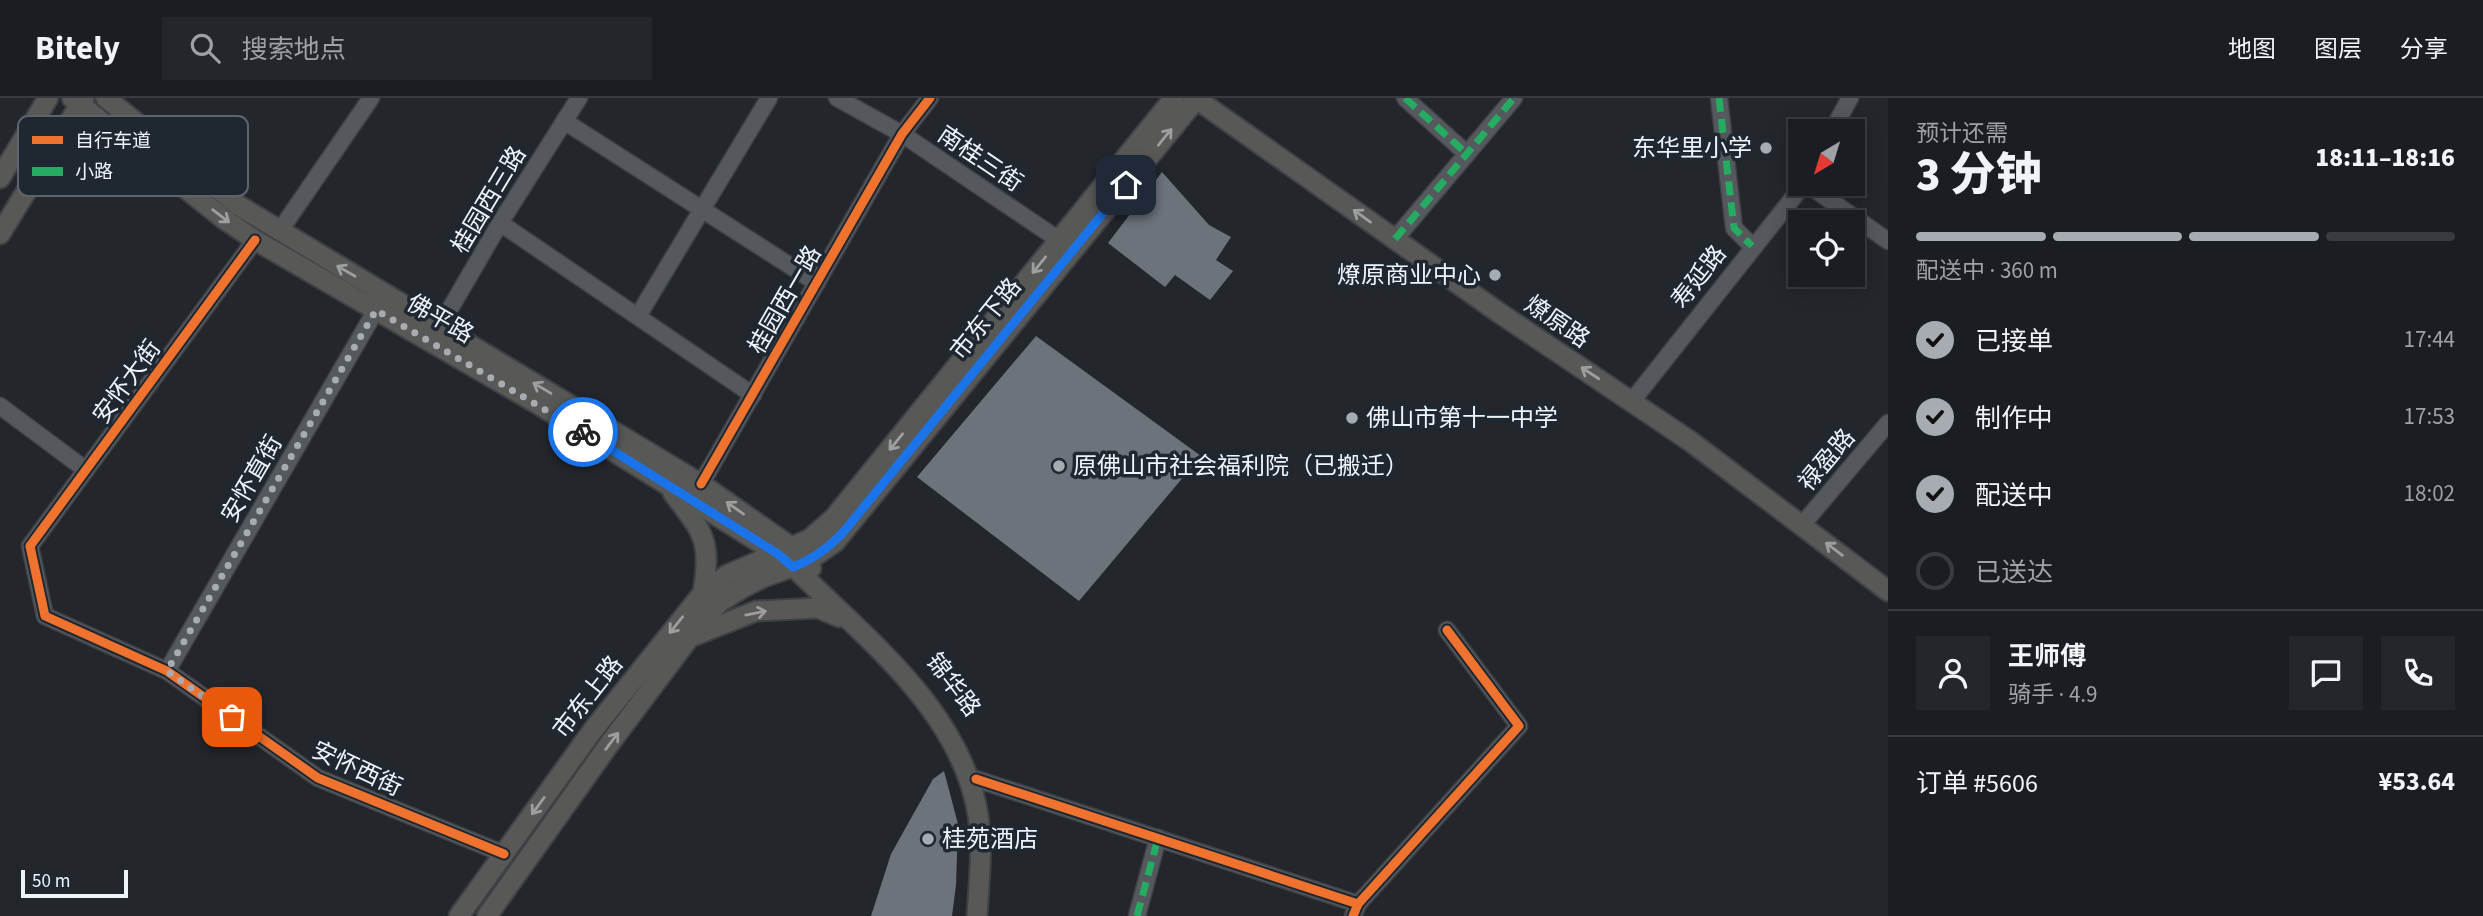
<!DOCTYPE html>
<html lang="zh">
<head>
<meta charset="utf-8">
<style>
	:root { --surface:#1a1d21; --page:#23262a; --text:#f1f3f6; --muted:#9fa2a5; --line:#383b3f; --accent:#a7acb2 }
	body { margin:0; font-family:"Source Sans 3","Noto Sans SC",sans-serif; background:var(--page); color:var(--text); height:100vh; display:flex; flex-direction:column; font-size:26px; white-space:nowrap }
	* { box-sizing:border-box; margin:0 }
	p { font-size:23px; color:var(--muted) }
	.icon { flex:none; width:38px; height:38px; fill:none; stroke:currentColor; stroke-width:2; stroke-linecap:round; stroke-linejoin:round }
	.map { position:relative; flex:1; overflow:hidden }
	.sheet { display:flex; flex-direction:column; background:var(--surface); width:595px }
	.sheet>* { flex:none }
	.needle { width:46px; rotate:218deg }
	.fabs { position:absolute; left:1788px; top:21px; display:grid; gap:14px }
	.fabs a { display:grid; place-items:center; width:77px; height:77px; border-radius:0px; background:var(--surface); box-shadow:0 4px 18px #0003,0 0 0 2px var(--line); font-size:35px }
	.scale { position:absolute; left:21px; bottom:18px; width:107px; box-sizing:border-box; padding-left:7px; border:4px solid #eef4fa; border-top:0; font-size:19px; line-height:24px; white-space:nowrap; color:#eef4fa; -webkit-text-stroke:5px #1f2730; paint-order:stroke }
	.pin { position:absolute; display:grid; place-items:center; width:60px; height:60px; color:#fff; margin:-30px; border-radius:14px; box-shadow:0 4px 10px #0006 }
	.courier { position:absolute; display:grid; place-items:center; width:70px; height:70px; margin:-35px; border:5px solid #1a73e8; border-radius:50%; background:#fff; color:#222; box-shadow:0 2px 9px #0007 }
	.head em { font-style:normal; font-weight:800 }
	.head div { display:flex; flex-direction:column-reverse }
	.head { display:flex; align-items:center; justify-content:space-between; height:119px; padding:0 28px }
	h1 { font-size:46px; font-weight:800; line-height:52px }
	.bar { display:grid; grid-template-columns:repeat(4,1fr); gap:10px 7px; align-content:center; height:84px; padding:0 28px }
	.bar i { height:9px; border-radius:5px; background:var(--line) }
	.bar .on { background:var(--accent) }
	.bar p { grid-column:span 4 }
	.line { display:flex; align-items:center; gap:18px; padding:0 28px; border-top:2px solid var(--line) }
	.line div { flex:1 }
	.round { display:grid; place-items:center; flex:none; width:74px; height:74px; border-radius:0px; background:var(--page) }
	ol { padding:0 28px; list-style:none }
	li { display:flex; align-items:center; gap:21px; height:77px }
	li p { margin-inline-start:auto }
	li .icon { padding:7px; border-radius:50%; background:var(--accent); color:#111; stroke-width:4 }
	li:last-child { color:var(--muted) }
	li i { width:38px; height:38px; border:4px solid var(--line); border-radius:50% }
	header { display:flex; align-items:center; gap:42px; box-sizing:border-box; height:98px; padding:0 35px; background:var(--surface); border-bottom:2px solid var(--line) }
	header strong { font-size:33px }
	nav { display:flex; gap:38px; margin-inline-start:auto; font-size:24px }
	.search { width:490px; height:63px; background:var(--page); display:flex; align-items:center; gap:18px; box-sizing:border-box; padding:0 24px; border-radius:0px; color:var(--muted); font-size:26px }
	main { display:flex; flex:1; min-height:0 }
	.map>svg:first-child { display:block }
</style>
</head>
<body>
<header>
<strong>Bitely</strong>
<div class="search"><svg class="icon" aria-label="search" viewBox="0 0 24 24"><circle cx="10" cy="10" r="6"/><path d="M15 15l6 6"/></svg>搜索地点</div>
<nav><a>地图</a><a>图层</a><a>分享</a></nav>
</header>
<main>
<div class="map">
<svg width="1888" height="818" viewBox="0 0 1888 818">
	<rect width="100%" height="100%" fill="#23272c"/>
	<g fill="#6c737b">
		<polygon points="1162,74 1209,127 1231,139 1216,162 1233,173 1210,202 1175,177 1165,189 1108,145"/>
		<polygon points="1036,238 1201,358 1079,503 917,379"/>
		<polygon points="944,673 958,726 956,787 952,818 871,818 891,756 933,681"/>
	</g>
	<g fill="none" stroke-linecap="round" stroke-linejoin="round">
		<defs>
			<g id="minor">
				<polyline points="837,0 902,36 1059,142"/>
				<polyline points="1405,0 1467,56"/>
				<polyline points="1719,0 1734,130 1752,148"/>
				<polyline points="564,23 817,185"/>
				<polyline points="1832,33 1850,0"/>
				<polyline points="1807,86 1888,143"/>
				<polyline points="500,125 753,297"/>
				<polyline points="279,134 371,0"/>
				<polyline points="1395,141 1514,0"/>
				<polyline points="255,142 30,448 45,518 167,573 318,680 504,756"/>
				<polyline points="638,218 769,0"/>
				<polyline points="440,228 500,125 579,0"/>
				<polyline points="1632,303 1804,86"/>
				<polyline points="0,308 86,372"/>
				<polyline points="701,386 902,36 930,0"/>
				<polyline points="1802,427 1888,325"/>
				<polyline points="167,573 376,212"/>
				<polyline points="976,681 1358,806"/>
				<polyline points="1137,818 1158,740"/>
				<polyline points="1353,818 1358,806 1519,628 1447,532"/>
			</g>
			<g id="major">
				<path d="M72 0 224 121 255 142 538 306 778 456 794 469C865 540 961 612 978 717 983 750 979 785 977 818"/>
				<polyline points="106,0 236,106 701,386 791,449 811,470"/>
				<polyline points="1195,0 1498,214 1690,343 1888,493"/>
				<polyline points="0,80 48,0"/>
				<polyline points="0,136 84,0"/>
				<path d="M673 395C705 437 711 442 703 495"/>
				<polyline points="693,538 756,513 818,510 839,519"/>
				<polyline points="459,818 593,632 703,495 727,477 810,441 834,420 1174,0"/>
				<polyline points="487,818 610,645 701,524 720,504 744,489 764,479 806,464 835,444 1197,0"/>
			</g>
		</defs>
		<use href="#minor" stroke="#3e4146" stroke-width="19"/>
		<use href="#major" stroke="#3e4146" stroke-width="23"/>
		<use href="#minor" stroke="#55585c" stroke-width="16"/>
		<use href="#major" stroke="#585856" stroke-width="19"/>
		<g stroke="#26ab63" stroke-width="7" stroke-dasharray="14 7" stroke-linecap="butt">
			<polyline points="1405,0 1467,56"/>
			<polyline points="1719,0 1734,130 1752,148"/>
			<polyline points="1395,141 1514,0"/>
			<polyline points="1137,818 1158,740"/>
		</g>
		<defs>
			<g id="cycleway">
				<polyline points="255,142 30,448 45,518 167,573 318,680 504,756"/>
				<polyline points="701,386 902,36 930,0"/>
				<polyline points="976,681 1358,806"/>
				<polyline points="1353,818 1358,806 1519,628 1447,532"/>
			</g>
		</defs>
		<use href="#cycleway" stroke="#1f2730" stroke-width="13"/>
		<use href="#cycleway" stroke="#ef722f" stroke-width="9"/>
	</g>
	<defs><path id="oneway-shaft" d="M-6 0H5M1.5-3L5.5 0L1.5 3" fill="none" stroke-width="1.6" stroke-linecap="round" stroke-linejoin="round" transform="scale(1.75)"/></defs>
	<g stroke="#9c9ea0">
		<use href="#oneway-shaft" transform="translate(1165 39) rotate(-51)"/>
		<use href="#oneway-shaft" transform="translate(221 118) rotate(37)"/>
		<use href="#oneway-shaft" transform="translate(1362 118) rotate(-144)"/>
		<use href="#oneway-shaft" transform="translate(1039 167) rotate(129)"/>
		<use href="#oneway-shaft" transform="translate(346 173) rotate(-150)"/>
		<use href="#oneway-shaft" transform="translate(1590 275) rotate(-147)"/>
		<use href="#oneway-shaft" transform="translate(542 290) rotate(-149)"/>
		<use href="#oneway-shaft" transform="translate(896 344) rotate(129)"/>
		<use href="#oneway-shaft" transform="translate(735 410) rotate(-145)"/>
		<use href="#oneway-shaft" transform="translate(1834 451) rotate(-143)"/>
		<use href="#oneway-shaft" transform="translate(756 515) rotate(-11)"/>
		<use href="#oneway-shaft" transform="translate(676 527) rotate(129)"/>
		<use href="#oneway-shaft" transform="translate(612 643) rotate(-53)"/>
		<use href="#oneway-shaft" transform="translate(538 708) rotate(126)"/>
	</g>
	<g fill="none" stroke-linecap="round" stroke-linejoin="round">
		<polyline stroke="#a7acb2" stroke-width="7" stroke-dasharray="0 12.6" points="232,619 167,573 376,212 583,334"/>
		<path stroke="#1a73e8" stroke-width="9" d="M583 334 778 456 793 469C814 461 831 448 846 431L1126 87"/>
	</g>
	<g fill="#a7acb2" stroke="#1f2730" stroke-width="2.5">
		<circle cx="1766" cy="50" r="7"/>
		<circle cx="1495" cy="177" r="7"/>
		<circle cx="1352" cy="320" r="7"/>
		<circle cx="1059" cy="368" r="7"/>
		<circle cx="928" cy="741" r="7"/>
	</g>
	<g text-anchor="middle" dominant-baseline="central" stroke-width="7" stroke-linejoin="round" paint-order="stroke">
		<g font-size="24" fill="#eef4fa" stroke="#1f2730" text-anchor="start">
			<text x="1752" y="50" text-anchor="end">东华里小学</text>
			<text x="1481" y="177" text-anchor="end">燎原商业中心</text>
			<text x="1366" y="320">佛山市第十一中学</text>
			<text x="1073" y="368">原佛山市社会福利院（已搬迁）</text>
			<text x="942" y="741">桂苑酒店</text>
		</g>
		<g font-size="24" fill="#eef4fa" stroke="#1f2730">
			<text transform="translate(980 61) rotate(34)">南桂三街</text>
			<text transform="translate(489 102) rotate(-59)">桂园西三路</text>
			<text transform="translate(1699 179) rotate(-52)">寿延路</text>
			<text transform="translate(785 202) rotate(-60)">桂园西一路</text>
			<text transform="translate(440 221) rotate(30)">佛平路</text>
			<text transform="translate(986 221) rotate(-51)">市东下路</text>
			<text transform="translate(1557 224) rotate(34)">燎原路</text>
			<text transform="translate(127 284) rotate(-54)">安怀大街</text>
			<text transform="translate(1827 362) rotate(-50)">禄盈路</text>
			<text transform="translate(252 381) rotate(-60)">安怀直街</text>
			<text transform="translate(953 587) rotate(53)">锦华路</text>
			<text transform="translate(588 599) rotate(-52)">市东上路</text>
			<text transform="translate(357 671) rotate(25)">安怀西街</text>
		</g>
	</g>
	<rect x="18" y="18" width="230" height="80" rx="10" fill="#1f2730" stroke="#5d646d" stroke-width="2"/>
	<rect x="32" y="38" width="31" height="8" fill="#ef722f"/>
	<rect x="32" y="69" width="31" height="9" fill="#26ab63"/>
	<g font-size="19" fill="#eef4fa">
		<text x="75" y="49">自行车道</text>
		<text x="75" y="80">小路</text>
	</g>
</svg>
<div class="fabs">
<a><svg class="needle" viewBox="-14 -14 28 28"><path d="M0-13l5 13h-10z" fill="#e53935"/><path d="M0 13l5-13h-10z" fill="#9fa2a5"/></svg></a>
<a><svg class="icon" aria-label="locate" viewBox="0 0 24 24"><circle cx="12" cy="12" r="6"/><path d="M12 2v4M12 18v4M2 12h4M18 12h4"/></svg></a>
</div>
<div class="scale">50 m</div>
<div class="pin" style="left:232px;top:619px;background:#ea580c"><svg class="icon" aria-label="bag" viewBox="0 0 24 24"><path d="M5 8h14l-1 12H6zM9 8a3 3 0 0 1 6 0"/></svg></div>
<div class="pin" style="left:1126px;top:87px;background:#1f2937"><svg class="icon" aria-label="home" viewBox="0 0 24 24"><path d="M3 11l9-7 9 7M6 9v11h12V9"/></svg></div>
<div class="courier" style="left:583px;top:334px"><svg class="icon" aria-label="bike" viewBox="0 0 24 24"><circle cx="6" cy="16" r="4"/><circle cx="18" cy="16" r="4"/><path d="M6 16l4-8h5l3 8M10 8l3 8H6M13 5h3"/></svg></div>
</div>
<section class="sheet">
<div class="head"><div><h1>3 分钟</h1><p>预计还需</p></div><em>18:11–18:16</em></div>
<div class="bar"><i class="on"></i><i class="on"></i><i class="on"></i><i></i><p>配送中 · 360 m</p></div>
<ol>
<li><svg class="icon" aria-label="check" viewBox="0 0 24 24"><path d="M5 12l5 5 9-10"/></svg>已接单<p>17:44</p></li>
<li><svg class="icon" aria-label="check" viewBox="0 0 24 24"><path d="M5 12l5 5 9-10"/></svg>制作中<p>17:53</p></li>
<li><svg class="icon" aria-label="check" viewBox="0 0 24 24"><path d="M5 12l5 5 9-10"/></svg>配送中<p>18:02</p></li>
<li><i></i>已送达</li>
</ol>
<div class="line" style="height:126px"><a class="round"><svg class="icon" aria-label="person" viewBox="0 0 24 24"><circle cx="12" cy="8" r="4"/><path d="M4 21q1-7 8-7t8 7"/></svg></a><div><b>王师傅</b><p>骑手 · 4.9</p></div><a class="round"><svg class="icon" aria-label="chat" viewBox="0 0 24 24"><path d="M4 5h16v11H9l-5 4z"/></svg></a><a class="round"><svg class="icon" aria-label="phone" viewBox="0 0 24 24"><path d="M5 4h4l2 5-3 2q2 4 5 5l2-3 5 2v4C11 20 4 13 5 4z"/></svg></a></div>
<div class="line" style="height:91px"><div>订单 #5606</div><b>¥53.64</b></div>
</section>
</main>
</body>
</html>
